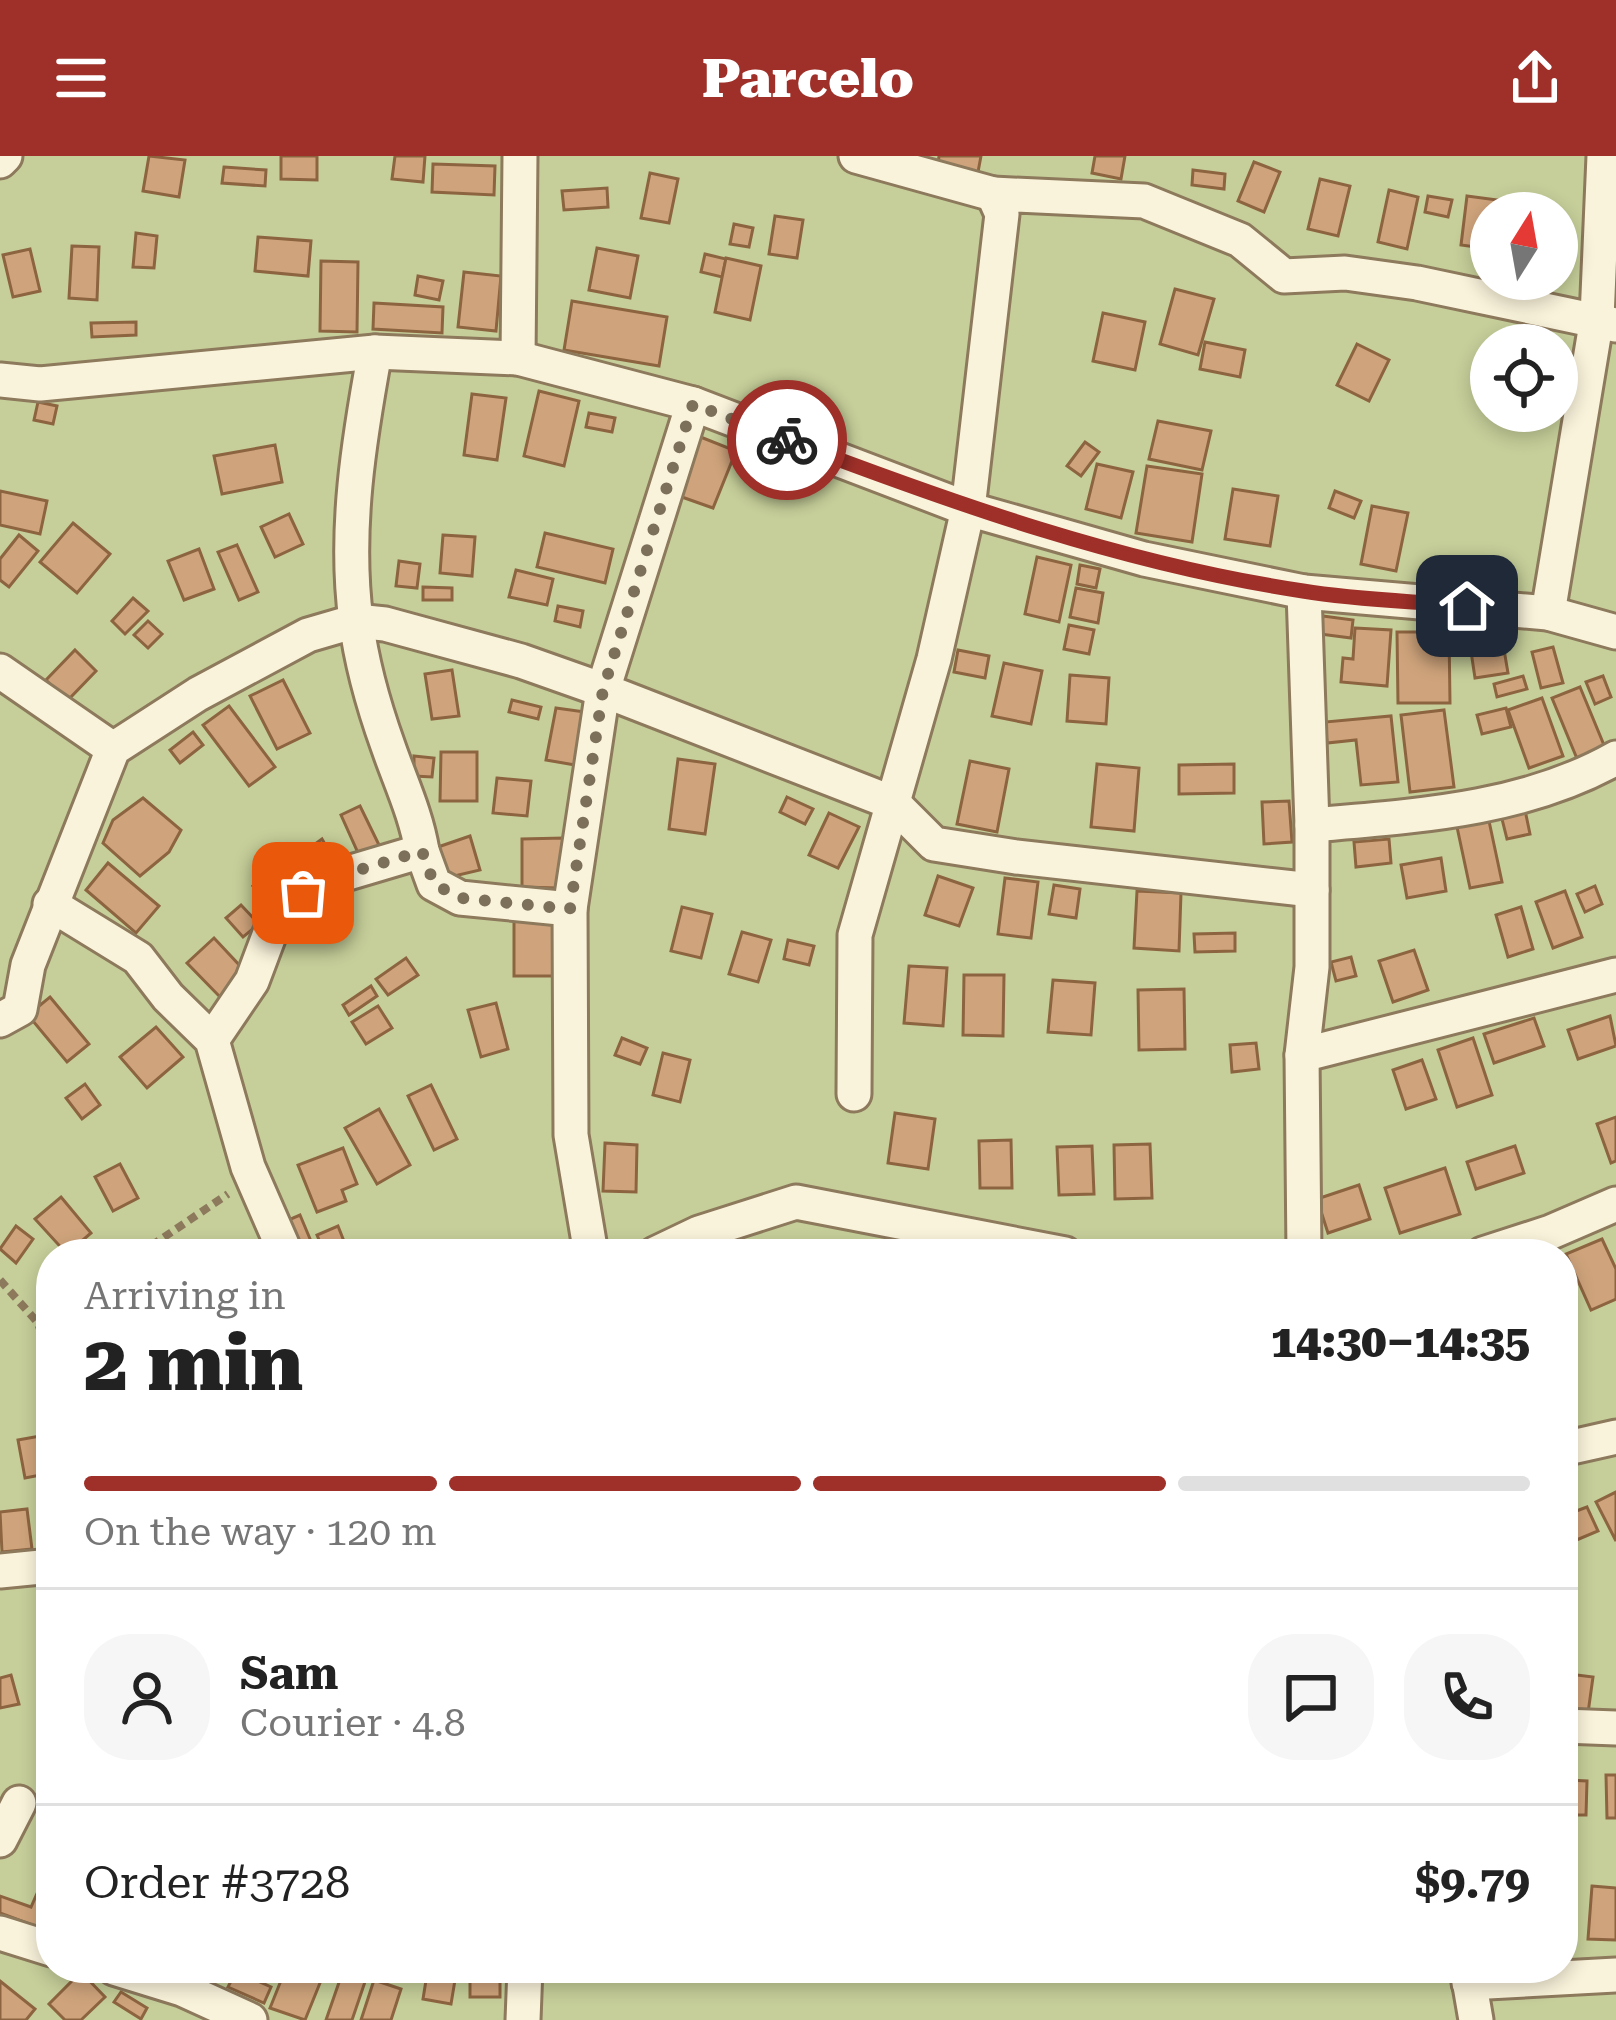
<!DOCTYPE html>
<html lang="en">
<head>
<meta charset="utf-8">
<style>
	:root { --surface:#fff; --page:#f6f6f6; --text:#222; --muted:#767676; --line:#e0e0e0; --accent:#9e3029 }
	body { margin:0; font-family:"Roboto Serif",serif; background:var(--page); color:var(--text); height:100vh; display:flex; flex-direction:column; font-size:45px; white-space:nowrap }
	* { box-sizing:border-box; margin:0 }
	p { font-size:39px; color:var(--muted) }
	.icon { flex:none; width:66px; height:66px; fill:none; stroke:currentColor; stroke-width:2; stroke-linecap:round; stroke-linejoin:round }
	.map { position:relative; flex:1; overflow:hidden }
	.details { position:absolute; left:36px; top:1083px; width:1542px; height:744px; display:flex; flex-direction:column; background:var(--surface); border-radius:48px; box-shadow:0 6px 18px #0003 }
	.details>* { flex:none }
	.needle { width:78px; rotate:11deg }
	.controls { position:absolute; left:1470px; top:36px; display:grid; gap:24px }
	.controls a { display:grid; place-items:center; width:108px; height:108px; border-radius:50%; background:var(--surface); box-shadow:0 6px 18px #0003; font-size:60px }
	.pin { position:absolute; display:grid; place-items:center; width:102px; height:102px; color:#fff; margin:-51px; border-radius:24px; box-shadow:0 6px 18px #0006 }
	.courier { position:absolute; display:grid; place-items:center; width:120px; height:120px; margin:-60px; border:9px solid #9e3029; border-radius:50%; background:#fff; color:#222; box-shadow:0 3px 15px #0007 }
	.headline em { font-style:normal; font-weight:800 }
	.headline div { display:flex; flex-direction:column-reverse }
	.headline { display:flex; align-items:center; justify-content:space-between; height:204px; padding:0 48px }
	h1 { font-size:78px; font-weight:800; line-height:90px }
	.bar { display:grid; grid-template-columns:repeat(4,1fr); gap:18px 12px; align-content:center; height:144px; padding:0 48px }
	.bar i { height:15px; border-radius:9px; background:var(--line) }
	.bar .selected { background:var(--accent) }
	.bar p { grid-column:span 4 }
	.line { display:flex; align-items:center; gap:30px; padding:0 48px; border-top:3px solid var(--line) }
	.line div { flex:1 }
	.round { display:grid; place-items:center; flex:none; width:126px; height:126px; border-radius:48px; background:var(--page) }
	header { display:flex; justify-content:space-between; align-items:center; height:156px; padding:0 48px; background:var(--accent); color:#fff; font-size:54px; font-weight:800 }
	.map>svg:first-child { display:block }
</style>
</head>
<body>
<header><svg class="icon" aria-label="menu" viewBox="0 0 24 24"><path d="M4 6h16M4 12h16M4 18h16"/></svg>Parcelo<svg class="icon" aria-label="share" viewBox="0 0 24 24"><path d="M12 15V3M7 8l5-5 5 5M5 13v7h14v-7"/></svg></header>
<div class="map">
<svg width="1616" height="1864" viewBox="0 0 1616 1864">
	<rect width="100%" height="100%" fill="#f0e7c7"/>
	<path fill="#c6cf9a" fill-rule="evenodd" d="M0 0H1616V1864H0ZM1491 57H1557V123H1491ZM1491 189H1557V255H1491ZM51 1098H1563V1812H51Z"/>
	<g fill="#cfa47c" stroke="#8d6440" stroke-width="3">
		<polygon points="149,0 185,4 179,41 143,35"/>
		<polygon points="281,0 317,0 317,24 281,23"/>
		<polygon points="395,0 425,0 423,26 392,23"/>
		<polygon points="939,0 981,0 978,16 938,8"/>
		<polygon points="1095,0 1125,0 1121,23 1092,17"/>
		<polygon points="1254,6 1280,16 1264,56 1238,45"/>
		<polygon points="433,8 495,10 494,39 432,36"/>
		<polygon points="224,11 266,14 265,30 222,27"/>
		<polygon points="1193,14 1225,18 1224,33 1192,29"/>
		<polygon points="650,17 678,23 669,67 641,62"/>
		<polygon points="1320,23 1350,30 1338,80 1308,73"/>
		<polygon points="607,32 608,51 564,54 562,35"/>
		<polygon points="1389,34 1418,41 1407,93 1378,86"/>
		<polygon points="1428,40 1452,44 1448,61 1425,56"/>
		<polygon points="1467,40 1505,45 1504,57 1491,57 1491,93 1461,89"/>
		<polygon points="775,60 803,64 797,102 769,98"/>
		<polygon points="734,68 753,72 749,91 730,88"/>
		<polygon points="136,77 157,80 154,112 133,111"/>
		<polygon points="258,81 311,85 308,120 255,115"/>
		<polygon points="72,90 99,91 97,144 69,142"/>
		<polygon points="597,92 638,100 630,142 589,134"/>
		<polygon points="30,93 40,135 13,141 3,99"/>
		<polygon points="705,98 726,103 722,121 701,116"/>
		<polygon points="726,102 761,110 750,164 715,156"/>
		<polygon points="321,105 358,106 357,176 320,175"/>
		<polygon points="464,116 501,120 496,175 458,171"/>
		<polygon points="418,120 443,125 439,144 415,139"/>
		<polygon points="1175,133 1214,143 1198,199 1160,188"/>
		<polygon points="572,145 667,161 659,210 564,194"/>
		<polygon points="374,147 443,151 442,177 373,173"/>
		<polygon points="1103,157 1145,166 1135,214 1093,205"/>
		<polygon points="136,166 136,179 92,181 91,167"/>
		<polygon points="1205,186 1245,194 1240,221 1200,213"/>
		<polygon points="1357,188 1389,204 1369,245 1337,229"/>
		<polygon points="539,235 579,245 564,310 524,300"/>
		<polygon points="472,238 506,242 497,304 464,299"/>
		<polygon points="38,246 57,250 53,268 34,264"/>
		<polygon points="589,257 615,262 612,276 586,271"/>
		<polygon points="1158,265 1211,275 1202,314 1149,303"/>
		<polygon points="698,280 736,295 713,352 679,340"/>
		<polygon points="1085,286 1099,296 1081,320 1067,310"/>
		<polygon points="275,289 282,326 222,338 214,300"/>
		<polygon points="1097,308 1133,316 1121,362 1086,353"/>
		<polygon points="1147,310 1202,318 1192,386 1136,377"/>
		<polygon points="1233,333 1278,340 1270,390 1225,383"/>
		<polygon points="0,335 47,345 40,378 0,369"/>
		<polygon points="1335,335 1361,345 1354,362 1329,352"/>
		<polygon points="1372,350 1408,357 1396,415 1361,408"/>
		<polygon points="289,358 303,388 275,401 261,371"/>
		<polygon points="73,367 110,398 77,437 40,406"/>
		<polygon points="545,377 613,393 605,427 537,411"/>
		<polygon points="19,379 38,395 9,431 0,424 0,403"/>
		<polygon points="443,379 475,381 472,420 440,417"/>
		<polygon points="237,389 258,436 239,444 218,396"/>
		<polygon points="199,393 214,433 184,444 168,405"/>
		<polygon points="1037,401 1071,409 1059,466 1025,458"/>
		<polygon points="399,405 420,408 417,432 396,430"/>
		<polygon points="1080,409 1100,413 1096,432 1077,428"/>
		<polygon points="516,414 553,423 547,449 509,441"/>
		<polygon points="423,431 452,432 452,444 423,444"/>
		<polygon points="1076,432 1103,437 1098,467 1070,461"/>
		<polygon points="133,442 148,455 125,478 112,465"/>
		<polygon points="558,450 583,455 580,471 555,465"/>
		<polygon points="1323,460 1353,464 1351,482 1320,478"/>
		<polygon points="148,465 162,478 148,492 134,479"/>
		<polygon points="1069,469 1094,474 1089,498 1064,493"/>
		<polygon points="1355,472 1391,474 1387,530 1341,526 1343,502 1353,503"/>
		<polygon points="1397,476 1449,476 1450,547 1398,547"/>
		<polygon points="1501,476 1508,517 1475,522 1469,482"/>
		<polygon points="1553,491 1563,527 1541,532 1532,496"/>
		<polygon points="75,494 96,515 67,545 46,524"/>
		<polygon points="958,494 989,500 985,522 954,516"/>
		<polygon points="1004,507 1042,515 1031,568 992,560"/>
		<polygon points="452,514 459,560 432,563 425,518"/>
		<polygon points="1070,519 1109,522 1106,568 1067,565"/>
		<polygon points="1523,520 1527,533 1497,541 1494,528"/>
		<polygon points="1603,520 1611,541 1595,548 1586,526"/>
		<polygon points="283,524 310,577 277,593 250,540"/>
		<polygon points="1580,531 1606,594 1578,605 1552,542"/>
		<polygon points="1542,542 1563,600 1529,612 1508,554"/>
		<polygon points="512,544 541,551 538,563 509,556"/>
		<polygon points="229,550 275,611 249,630 203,569"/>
		<polygon points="556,552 585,556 575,609 546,604"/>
		<polygon points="1506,552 1511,571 1482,578 1477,559"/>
		<polygon points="1444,554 1454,631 1410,636 1401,559"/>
		<polygon points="1391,560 1398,626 1361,629 1356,584 1327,587 1325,566"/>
		<polygon points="193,576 203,589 180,607 170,594"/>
		<polygon points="441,596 477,596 477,645 440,645"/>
		<polygon points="414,600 434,602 432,621 414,620"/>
		<polygon points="678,603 715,608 705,678 669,673"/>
		<polygon points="970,605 1009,613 997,676 957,668"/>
		<polygon points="1097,608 1139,612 1134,675 1091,671"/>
		<polygon points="1234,608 1234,637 1179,638 1179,609"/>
		<polygon points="497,622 531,625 527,660 493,657"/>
		<polygon points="787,641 813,653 805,668 780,656"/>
		<polygon points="143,642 181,674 169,696 140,720 103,687 113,664"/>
		<polygon points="1289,645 1292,686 1264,688 1262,646"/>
		<polygon points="360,650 380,691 359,699 341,659"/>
		<polygon points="1525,654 1530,678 1507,683 1501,659"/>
		<polygon points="829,657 859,671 838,712 809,699"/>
		<polygon points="1489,665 1502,726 1470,732 1457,671"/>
		<polygon points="470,680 480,714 450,721 438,691"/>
		<polygon points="563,682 558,732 522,731 522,683"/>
		<polygon points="322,683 334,704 316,714 304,696"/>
		<polygon points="1389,683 1391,707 1356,711 1354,686"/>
		<polygon points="1441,702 1446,735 1407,742 1401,709"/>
		<polygon points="108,707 159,750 136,777 86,734"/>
		<polygon points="267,719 284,740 270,751 253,730"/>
		<polygon points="938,720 973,732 959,770 925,759"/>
		<polygon points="1005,722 1038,726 1031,782 998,778"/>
		<polygon points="1054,729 1080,733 1076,762 1049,758"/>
		<polygon points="1595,730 1602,748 1585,756 1577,738"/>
		<polygon points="1137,735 1181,737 1179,795 1134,792"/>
		<polygon points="1565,735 1582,781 1553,792 1536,746"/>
		<polygon points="241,749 259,768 243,781 226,762"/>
		<polygon points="682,751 712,758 701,802 671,795"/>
		<polygon points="1521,751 1533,793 1508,801 1496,759"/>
		<rect x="514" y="764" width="39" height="56"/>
		<polygon points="742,776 771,784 758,826 729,818"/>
		<polygon points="1235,777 1235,795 1195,796 1194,778"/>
		<polygon points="214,782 242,812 221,842 187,807"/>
		<polygon points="788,784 814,790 809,809 784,803"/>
		<polygon points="1414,794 1428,834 1393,846 1379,805"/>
		<polygon points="1351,801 1356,820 1336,825 1331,806"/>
		<polygon points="406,802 418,819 388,839 376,823"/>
		<polygon points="909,810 947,812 943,870 904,867"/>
		<polygon points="964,819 1004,819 1003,880 963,879"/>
		<polygon points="1053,824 1095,827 1091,879 1048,876"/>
		<polygon points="371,830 377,840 349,859 343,849"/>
		<polygon points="1184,833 1185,893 1139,894 1138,834"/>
		<polygon points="50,841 89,888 67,906 28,859"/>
		<polygon points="496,847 508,893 481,901 468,854"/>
		<polygon points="378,850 392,872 366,888 352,866"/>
		<polygon points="1610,860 1616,890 1578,903 1568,874"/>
		<polygon points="1534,862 1544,890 1494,907 1484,878"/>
		<polygon points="156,871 183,901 147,932 120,901"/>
		<polygon points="622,882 647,892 640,908 615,899"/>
		<polygon points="1473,882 1492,939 1457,951 1438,894"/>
		<polygon points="1256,887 1259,913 1232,916 1230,889"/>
		<polygon points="663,897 690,904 680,946 653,939"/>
		<polygon points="1422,904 1436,943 1406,953 1393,914"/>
		<polygon points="85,928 100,949 82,963 66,942"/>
		<polygon points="431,929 457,983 434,994 408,940"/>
		<polygon points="379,953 410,1009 377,1028 345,972"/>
		<polygon points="895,957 935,963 928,1013 888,1007"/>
		<polygon points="1616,961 1616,1005 1611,1007 1597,968"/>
		<polygon points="1011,984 1012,1032 980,1032 979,985"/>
		<polygon points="605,987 637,989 636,1036 603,1035"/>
		<polygon points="1150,988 1152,1042 1115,1043 1114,989"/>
		<polygon points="1092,990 1094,1038 1059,1039 1057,991"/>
		<polygon points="1515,990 1524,1017 1476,1033 1467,1006"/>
		<polygon points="343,992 357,1028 342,1034 346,1045 317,1056 298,1009"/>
		<polygon points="120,1008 138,1042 113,1055 95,1021"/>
		<polygon points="1445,1012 1460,1058 1400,1077 1385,1032"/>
		<polygon points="1359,1029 1370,1063 1328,1077 1317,1043"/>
		<polygon points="61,1041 91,1077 67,1098 35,1063"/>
		<polygon points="300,1059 313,1090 299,1095 286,1065"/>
		<polygon points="16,1070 33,1083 16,1107 0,1093"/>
		<polygon points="338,1070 347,1093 325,1098 317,1079"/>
		<polygon points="1602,1083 1616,1113 1616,1143 1591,1154 1566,1098"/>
		<polygon points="51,1278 51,1317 25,1322 18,1284"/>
		<polygon points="1616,1336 1616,1385 1596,1346"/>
		<polygon points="1587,1351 1598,1375 1567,1388 1563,1360"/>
		<polygon points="27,1353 32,1393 2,1396 0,1356"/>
		<polygon points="1569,1518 1593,1521 1588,1557 1564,1554"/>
		<polygon points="11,1519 19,1548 0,1552 0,1522"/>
		<polygon points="1606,1619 1616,1619 1616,1662 1607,1662"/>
		<polygon points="1567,1624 1587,1625 1586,1659 1566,1659"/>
		<polygon points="43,1724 51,1728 51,1776 0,1757 0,1740 31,1751"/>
		<polygon points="1592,1730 1616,1732 1616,1784 1588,1783"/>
		<polygon points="286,1812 322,1822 305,1864 270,1852"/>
		<polygon points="344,1812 367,1820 352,1864 326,1864"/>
		<polygon points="428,1812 457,1812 451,1848 423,1843"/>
		<rect x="470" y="1812" width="30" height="29"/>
		<polygon points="236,1815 271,1831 264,1847 228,1831"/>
		<polygon points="81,1816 105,1841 81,1864 65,1864 49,1848"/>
		<polygon points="374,1824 401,1833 391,1864 361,1864"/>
		<polygon points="0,1825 35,1853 26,1864 0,1864"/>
		<polygon points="121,1836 147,1852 141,1863 114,1846"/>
	</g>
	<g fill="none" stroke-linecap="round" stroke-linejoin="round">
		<defs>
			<g id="minor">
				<polyline points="856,0 993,38"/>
				<polyline points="0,5 5,0"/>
				<path d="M375 196C359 283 344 375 356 464 361 504 374 551 388 590 400 625 416 658 422 695"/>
				<polyline points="518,202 520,0"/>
				<polyline points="0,224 40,228 375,196 518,202 693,248 968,353 1144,403 1304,436 1548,457 1616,476"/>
				<polyline points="1548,457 1597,162 1604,0"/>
				<polyline points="0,515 113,593"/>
				<path d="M1312 669C1416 660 1524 654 1616 602"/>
				<polyline points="50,748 138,802 168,841 212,884 248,1011 286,1098"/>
				<polyline points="0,864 20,853 28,809 113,593 198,538 308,479 356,465 385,468 521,505 603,534 893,647 934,688 1016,701 1312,734"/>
				<polyline points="212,884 252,825 270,777 303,737 348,717 422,695 434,728 460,742 570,753"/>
				<polyline points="1302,899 1616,819"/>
				<polyline points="854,938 855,779 934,503 968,353 1002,58 993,38 1144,45 1240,84 1284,120 1345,117 1417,127 1616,169"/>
				<polyline points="591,1098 571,979 570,753 603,534 693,248"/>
				<polyline points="655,1098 699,1077 796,1046 1065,1098"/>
				<polyline points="1304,1098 1302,899 1312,811 1312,669 1304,436"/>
				<polyline points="1483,1098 1551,1076 1616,1048"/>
				<polyline points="1563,1293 1616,1281"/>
				<polyline points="0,1415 51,1410"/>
				<polyline points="1563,1570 1616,1572"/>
				<polyline points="0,1684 19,1647"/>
				<polyline points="0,1777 51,1793"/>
				<polyline points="114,1812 182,1833 250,1864"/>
				<polyline points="1467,1812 1476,1864"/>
				<polyline points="1469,1827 1616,1819"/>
				<polyline points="523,1864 525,1812"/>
			</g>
		</defs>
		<use href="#minor" stroke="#8d795c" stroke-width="39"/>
		<g stroke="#8d795c" stroke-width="8" stroke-dasharray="9 6" stroke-linecap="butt">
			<polyline points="139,1098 228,1038"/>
			<polyline points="0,1124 38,1167 51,1207"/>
			<polyline points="38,1167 51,1158"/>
		</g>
		<use href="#minor" stroke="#faf3db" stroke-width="33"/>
	</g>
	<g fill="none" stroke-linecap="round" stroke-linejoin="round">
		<polyline stroke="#7c705a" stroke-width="12" stroke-dasharray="0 21.6" points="303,737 349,717 422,695 434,728 460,742 570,753 603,534 693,248 787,284"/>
		<path stroke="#9e3029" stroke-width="15" d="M787 284C955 348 1124 408 1303 435 1357 444 1412 445 1467 450"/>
	</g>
</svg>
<div class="controls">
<a><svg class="needle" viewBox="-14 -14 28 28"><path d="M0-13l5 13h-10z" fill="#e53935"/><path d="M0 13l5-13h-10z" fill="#767676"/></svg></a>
<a><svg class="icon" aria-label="locate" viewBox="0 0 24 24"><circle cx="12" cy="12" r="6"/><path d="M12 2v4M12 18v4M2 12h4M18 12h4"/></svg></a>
</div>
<div class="pin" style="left:303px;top:737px;background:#ea580c"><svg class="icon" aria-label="bag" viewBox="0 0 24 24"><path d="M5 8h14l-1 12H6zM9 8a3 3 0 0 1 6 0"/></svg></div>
<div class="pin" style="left:1467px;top:450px;background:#1f2937"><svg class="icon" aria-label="home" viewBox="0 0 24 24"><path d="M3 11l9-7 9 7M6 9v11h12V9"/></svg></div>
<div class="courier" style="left:787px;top:284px"><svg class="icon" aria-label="bike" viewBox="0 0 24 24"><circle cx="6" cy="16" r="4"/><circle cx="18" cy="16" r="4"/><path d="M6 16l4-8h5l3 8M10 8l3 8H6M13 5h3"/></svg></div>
<section class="details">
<div class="headline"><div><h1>2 min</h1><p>Arriving in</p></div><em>14:30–14:35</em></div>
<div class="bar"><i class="selected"></i><i class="selected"></i><i class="selected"></i><i></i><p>On the way · 120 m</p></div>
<div class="line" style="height:216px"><a class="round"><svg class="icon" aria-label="person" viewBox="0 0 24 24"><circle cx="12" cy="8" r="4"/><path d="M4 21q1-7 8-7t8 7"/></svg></a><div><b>Sam</b><p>Courier · 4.8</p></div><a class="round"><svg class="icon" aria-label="chat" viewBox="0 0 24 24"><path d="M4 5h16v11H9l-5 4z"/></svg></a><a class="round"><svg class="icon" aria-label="phone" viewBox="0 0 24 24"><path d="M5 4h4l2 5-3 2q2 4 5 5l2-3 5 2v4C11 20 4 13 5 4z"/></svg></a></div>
<div class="line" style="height:156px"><div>Order #3728</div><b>$9.79</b></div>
</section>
</div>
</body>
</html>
